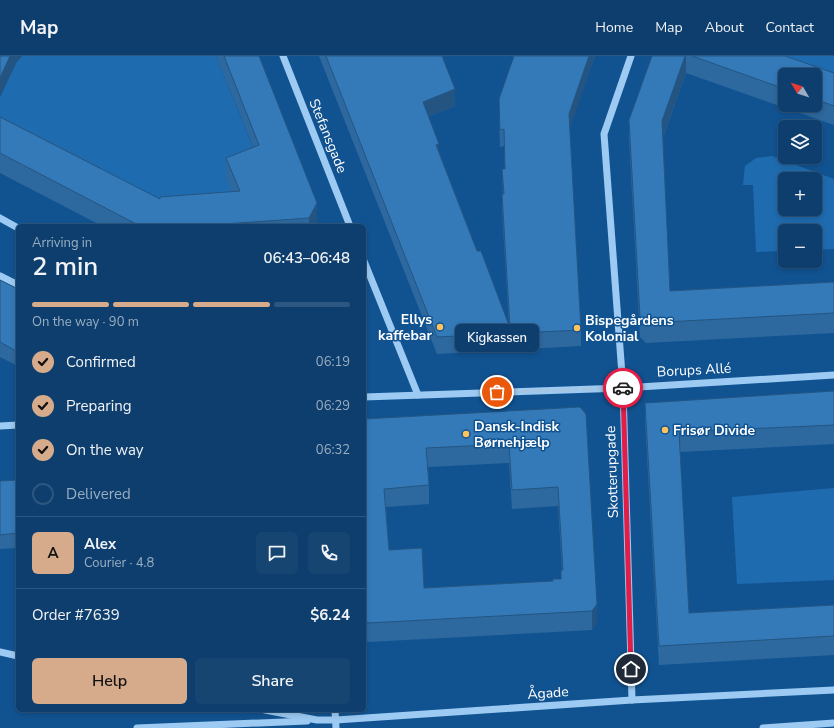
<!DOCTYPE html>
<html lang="en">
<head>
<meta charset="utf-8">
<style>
	:root { --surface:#0d3e6d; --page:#164572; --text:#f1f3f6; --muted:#9aaec2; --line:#2d5780; --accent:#d6ab8b }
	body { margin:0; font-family:"Nunito Sans",sans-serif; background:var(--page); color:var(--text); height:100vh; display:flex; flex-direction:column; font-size:15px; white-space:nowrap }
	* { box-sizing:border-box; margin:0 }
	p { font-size:13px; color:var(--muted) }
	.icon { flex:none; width:22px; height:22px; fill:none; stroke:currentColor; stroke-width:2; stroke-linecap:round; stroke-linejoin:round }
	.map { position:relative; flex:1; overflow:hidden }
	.side { position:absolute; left:16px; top:168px; width:350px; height:488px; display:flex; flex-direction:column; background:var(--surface); border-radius:6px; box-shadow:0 2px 6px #0003,0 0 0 1px var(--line) }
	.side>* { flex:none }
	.needle { width:26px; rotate:309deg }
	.controls { position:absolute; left:778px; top:12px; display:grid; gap:8px }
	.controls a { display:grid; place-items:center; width:44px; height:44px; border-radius:6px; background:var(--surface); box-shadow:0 2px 6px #0003,0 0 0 1px var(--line); font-size:20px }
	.pin { position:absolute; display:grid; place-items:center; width:34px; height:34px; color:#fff; margin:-17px; border:2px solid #fff; border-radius:50%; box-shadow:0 1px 4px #0007 }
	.courier { position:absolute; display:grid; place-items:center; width:40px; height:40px; margin:-20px; border:3px solid #e11d48; border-radius:50%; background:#fff; color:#222; box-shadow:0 1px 5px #0007 }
	.bubble { position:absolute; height:28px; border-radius:6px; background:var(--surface); box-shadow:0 2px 6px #0003,0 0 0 1px var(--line); font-size:13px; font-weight:600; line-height:28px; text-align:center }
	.head em { font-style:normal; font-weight:600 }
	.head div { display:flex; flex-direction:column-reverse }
	.head { display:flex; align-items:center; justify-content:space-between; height:68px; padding:0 16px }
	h1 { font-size:26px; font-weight:600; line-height:30px }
	.bar { display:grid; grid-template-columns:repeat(4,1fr); gap:6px 4px; align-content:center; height:48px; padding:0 16px }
	.bar i { height:5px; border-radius:3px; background:var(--line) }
	.bar .selected { background:var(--accent) }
	.bar p { grid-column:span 4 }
	.line { display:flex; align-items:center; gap:10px; padding:0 16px; border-top:1px solid var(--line) }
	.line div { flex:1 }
	.round { display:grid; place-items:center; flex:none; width:42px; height:42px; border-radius:6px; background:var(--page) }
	ol { padding:0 16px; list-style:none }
	li { display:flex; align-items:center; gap:12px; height:44px }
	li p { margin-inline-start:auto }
	li .icon { padding:4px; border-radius:50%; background:var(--accent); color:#111; stroke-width:4 }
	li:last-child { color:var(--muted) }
	li i { width:22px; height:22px; border:2px solid var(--line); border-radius:50% }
	.button { display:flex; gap:8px; margin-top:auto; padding:8px 16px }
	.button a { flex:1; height:46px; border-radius:6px; background:var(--accent); color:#111; font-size:16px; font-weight:600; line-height:46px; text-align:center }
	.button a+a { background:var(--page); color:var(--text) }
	header { display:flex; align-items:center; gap:24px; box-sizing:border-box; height:56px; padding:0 20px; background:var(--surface); border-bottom:1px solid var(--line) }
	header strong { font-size:19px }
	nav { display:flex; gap:22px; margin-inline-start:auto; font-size:14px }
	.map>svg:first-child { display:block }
</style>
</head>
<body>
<header>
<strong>Map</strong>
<nav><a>Home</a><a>Map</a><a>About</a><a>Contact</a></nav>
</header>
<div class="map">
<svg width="834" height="672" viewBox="0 0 834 672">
	<rect width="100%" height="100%" fill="#115391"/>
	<g fill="#1f6baf" fill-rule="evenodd">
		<polygon points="22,0 216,0 275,146 168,159 0,81 0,41 16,7"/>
		<polygon points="730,0 834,0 834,37 815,19 785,19"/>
		<path d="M772 100 834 123V193L815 194V175H785V195L756 196 753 129H743L745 110 756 102ZM785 123H815V153H785Z"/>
		<polygon points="834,432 834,524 737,528 732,441"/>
	</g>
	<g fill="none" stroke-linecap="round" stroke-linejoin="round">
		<g stroke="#9ccaf3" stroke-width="7">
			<polyline points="283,0 350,170"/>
			<polyline points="631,0 604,78 623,332 632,644"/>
			<polyline points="0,162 18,172"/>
			<polyline points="364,205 418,339"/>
			<polyline points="0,220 18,229"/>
			<polyline points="364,341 623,332 834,319"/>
			<polyline points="0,370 18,369"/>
			<polyline points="0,596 18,600"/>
			<polyline points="265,654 317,664 336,664 632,644 834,634"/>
			<polyline points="335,654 336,672"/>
			<polyline points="137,672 307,665"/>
			<polyline points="763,672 834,667"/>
		</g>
	</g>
	<g fill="#2d699f" fill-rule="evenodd">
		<polygon points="216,0 259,0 317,167 315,170 102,170 0,117 0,61 160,143 232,135 226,121 226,102 253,91"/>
		<polygon points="319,0 442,0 455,50 428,61 439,96 477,195 509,269 502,155 502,138 503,138 502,113 505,113 504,90 500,91 499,60 499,43 514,1 512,0 595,0 569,72 581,274 581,290 437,298"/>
		<path d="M652 0H785L834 17V69L686 17 663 82 670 235 834 226V277L646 287 640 281 629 83V64ZM785 19H815V49H785Z"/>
		<polygon points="0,224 18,233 18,310 0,301"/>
		<polygon points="834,335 834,388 680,396 689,557 834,549 834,599 659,609 645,366 645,347"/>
		<path d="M580 351 597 567 592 574 368 586 364 583V363ZM509 407 512 453 558 450 562 514H561V523L553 525 424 532 389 494 386 451 429 448V429L428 411Z"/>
		<polygon points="18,424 18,492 0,493 0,425"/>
	</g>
	<g fill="#245582">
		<polygon points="10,0 22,0 16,7 0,41 0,22"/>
		<polygon points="589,0 595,0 569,75 569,58"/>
		<polygon points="685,0 686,0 686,17 662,84 662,65"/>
		<polygon points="455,33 455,50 423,63 423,46"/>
		<polygon points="439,88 439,104 436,89"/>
		<polygon points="317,147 317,167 315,170 309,170 309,162"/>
		<polygon points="597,548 597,567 592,574 592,555"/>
	</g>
	<g fill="#347ab9" stroke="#245582" fill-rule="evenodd">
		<polygon points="0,0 10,0 0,22"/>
		<polygon points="224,0 259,0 317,147 309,162 197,170 140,170 0,97 0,61 160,143 160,141 240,135 226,102 259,89"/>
		<polygon points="326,0 442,0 455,33 423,46 439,88 436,89 477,195 481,195 510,272 502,138 504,138 502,113 505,113 504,73 500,74 499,43 514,0 589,0 569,58 581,274 437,281"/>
		<polygon points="652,0 685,0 662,65 670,235 834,226 834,257 646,267 640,261 629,64"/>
		<polygon points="692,0 785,0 834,17 834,50 815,43 815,19 785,19 785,33"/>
		<polygon points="0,224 18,233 18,296 0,286"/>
		<polygon points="834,335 834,369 679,376 689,557 834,549 834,580 659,590 645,347"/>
		<path d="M580 351 586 358 597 548 592 555 368 567 364 564V363ZM509 388 512 434 558 431 563 514H561V523H553V525L424 532 422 492 389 494 384 433 429 429 426 392Z"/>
		<polygon points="18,424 18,477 0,479 0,425"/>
	</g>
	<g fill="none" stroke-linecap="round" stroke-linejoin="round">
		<polyline stroke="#acc3d8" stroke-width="4" stroke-dasharray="0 7.2" points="497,336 623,332"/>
		<polyline stroke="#e11d48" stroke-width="5" points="623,332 631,613"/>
	</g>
	<g fill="#ffc35e" stroke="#115391" stroke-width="1.5">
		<circle cx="440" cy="271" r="4"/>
		<circle cx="577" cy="272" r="4"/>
		<circle cx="665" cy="374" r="4"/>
		<circle cx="466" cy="378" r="4"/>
	</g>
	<g text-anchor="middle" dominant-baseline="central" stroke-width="3" stroke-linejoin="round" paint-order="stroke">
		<g font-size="14" fill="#fff" stroke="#115391">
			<text transform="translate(328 80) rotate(68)">Stefansgade</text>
			<text transform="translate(694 314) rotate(-3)">Borups Allé</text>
			<text transform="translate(612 416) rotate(-92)">Skotterupgade</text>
			<text transform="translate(548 637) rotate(-4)">Ågade</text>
		</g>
		<g font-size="14" font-weight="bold" fill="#fff" stroke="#115391" text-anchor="start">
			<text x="432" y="263" text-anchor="end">Ellys<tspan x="432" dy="16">kaffebar</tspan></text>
			<text x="585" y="264">Bispegårdens<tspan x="585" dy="16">Kolonial</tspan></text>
			<text x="474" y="370">Dansk-Indisk<tspan x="474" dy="16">Børnehjælp</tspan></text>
			<text x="673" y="374">Frisør Divide</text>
		</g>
	</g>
</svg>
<div class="controls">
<a><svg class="needle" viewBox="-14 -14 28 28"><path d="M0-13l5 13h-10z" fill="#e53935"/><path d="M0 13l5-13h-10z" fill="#9aaec2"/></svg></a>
<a><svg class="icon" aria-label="layers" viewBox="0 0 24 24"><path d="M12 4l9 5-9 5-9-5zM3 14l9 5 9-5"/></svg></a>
<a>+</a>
<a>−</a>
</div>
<div class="pin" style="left:497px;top:336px;background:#ea580c"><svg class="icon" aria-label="bag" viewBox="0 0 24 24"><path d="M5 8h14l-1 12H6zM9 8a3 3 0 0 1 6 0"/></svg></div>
<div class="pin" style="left:631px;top:613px;background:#1f2937"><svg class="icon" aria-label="home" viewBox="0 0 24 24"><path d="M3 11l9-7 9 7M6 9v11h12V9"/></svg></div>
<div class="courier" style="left:623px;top:332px"><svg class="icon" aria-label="car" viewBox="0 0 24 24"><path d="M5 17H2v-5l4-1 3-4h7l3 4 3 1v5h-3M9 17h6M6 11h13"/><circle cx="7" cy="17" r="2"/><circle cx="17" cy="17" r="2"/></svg></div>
<div class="bubble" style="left:455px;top:268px;width:84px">Kigkassen</div>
<section class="side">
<div class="head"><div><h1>2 min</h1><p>Arriving in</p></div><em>06:43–06:48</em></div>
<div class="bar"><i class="selected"></i><i class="selected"></i><i class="selected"></i><i></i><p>On the way · 90 m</p></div>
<ol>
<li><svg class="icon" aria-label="check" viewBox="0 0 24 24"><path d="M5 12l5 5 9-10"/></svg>Confirmed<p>06:19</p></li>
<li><svg class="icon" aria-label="check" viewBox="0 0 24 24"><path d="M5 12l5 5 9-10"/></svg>Preparing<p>06:29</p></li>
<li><svg class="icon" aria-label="check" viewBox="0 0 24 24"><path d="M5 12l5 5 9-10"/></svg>On the way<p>06:32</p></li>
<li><i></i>Delivered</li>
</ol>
<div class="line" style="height:72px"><b class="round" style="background:var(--accent);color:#111">A</b><div><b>Alex</b><p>Courier · 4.8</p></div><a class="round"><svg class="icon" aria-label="chat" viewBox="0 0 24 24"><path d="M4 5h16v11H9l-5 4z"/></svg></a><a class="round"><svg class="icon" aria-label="phone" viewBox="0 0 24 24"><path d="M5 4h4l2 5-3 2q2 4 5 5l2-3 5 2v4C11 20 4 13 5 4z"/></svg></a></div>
<div class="line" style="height:52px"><div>Order #7639</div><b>$6.24</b></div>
<div class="button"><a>Help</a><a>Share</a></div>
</section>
</div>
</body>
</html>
